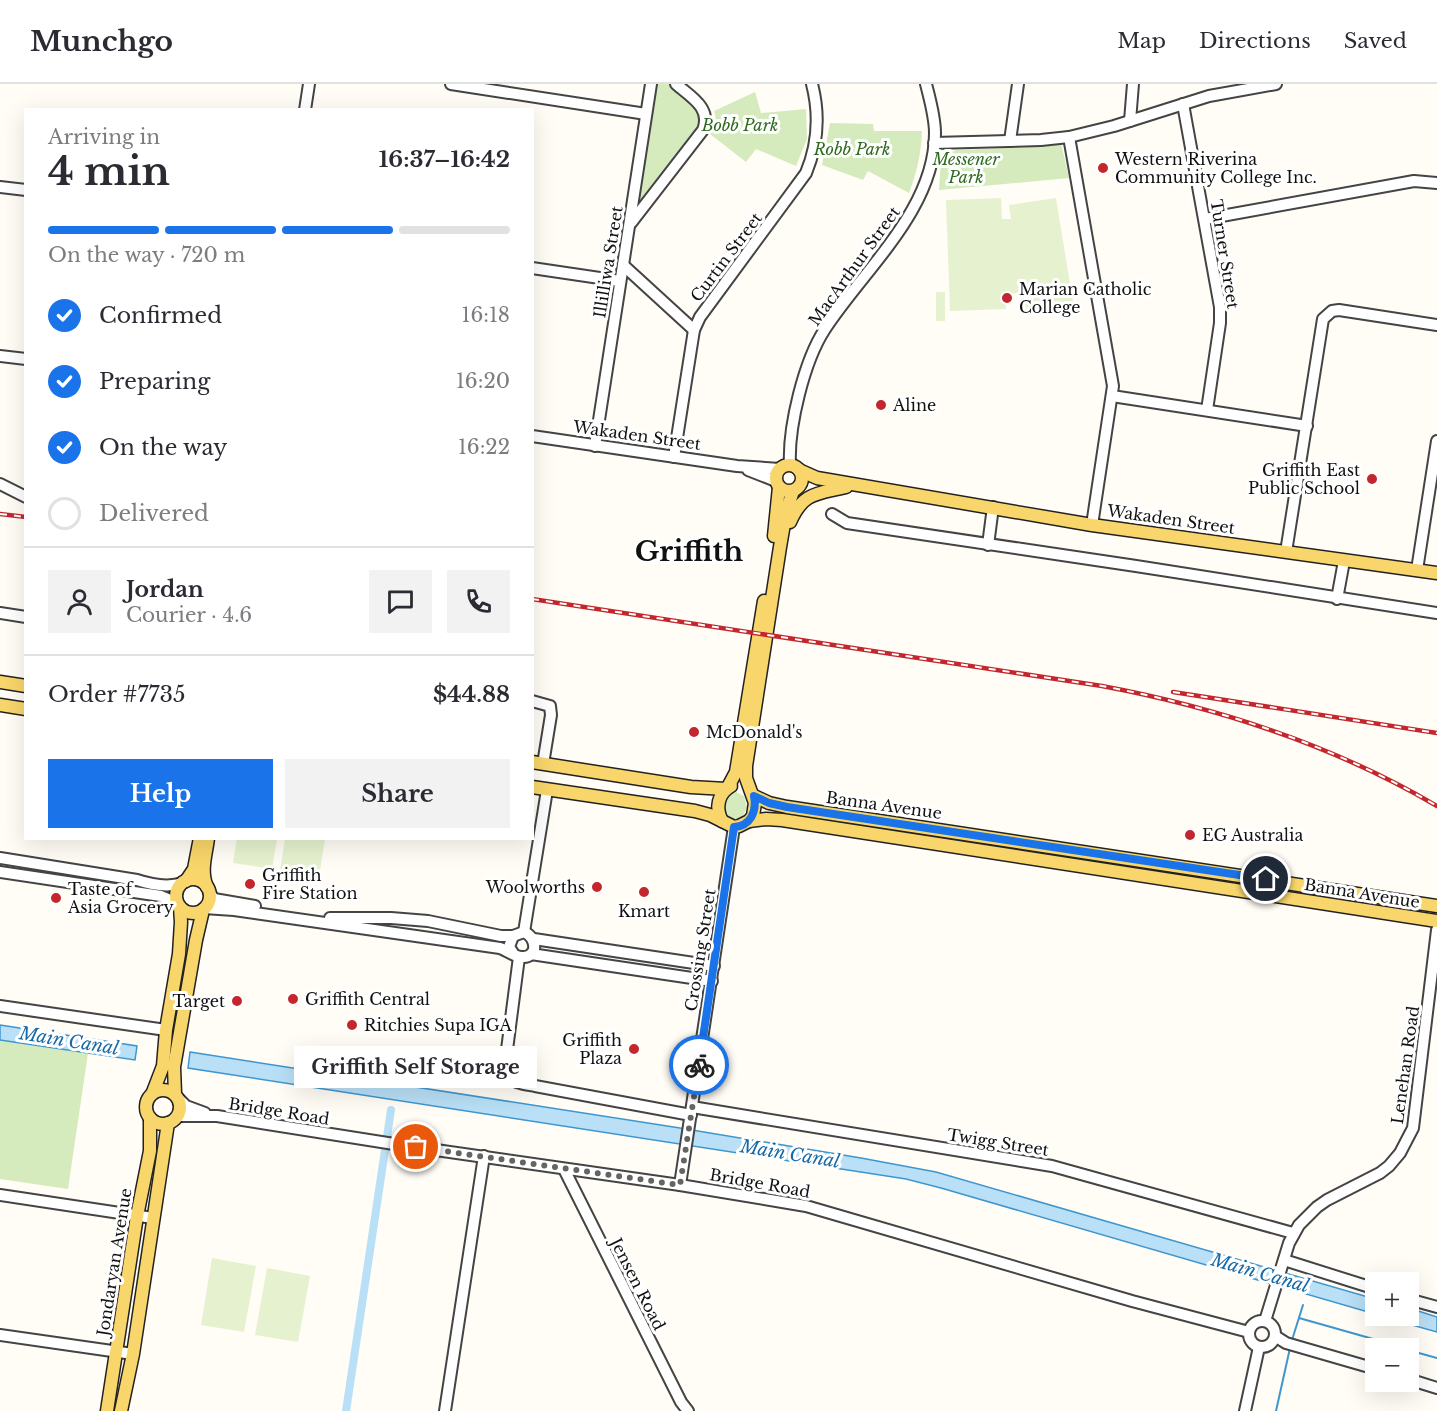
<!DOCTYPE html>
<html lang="en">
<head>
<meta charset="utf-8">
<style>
	:root { --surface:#fff; --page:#f2f2f3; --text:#2b2b33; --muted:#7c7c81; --line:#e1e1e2; --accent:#1a73e8 }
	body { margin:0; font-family:"Libre Baskerville",serif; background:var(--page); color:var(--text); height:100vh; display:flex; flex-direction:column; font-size:22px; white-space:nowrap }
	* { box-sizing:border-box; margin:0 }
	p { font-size:20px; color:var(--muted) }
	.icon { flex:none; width:33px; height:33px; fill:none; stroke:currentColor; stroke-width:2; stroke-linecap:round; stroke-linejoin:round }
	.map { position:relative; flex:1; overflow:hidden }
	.sheet { position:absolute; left:24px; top:24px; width:510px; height:732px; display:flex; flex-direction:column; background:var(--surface); border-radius:0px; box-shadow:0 6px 24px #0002 }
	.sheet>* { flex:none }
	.buttons { position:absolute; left:1365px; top:1188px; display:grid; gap:12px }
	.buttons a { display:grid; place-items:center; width:54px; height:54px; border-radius:0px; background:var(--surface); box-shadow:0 6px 24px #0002; font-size:30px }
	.pin { position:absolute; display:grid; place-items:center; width:51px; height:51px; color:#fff; margin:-26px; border:3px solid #fff; border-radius:50%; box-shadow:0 2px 6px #0007 }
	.courier { position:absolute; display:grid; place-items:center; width:60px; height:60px; margin:-30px; border:4px solid #1a73e8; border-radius:50%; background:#fff; color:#222; box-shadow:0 2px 8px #0007 }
	.bubble { position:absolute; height:42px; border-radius:0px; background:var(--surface); box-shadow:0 6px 24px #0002; font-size:20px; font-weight:800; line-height:42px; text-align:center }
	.summary em { font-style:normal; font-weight:800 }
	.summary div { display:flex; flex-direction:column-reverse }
	.summary { display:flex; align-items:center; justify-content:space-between; height:102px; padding:0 24px }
	h1 { font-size:39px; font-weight:800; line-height:45px }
	.bar { display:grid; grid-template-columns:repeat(4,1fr); gap:9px 6px; align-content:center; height:72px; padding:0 24px }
	.bar i { height:8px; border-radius:4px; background:var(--line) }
	.bar .selected { background:var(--accent) }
	.bar p { grid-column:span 4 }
	.line { display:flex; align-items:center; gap:15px; padding:0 24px; border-top:2px solid var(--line) }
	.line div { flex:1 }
	.round { display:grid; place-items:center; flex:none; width:63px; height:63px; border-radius:0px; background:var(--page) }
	ol { padding:0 24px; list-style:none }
	li { display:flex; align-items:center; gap:18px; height:66px }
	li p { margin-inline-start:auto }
	li .icon { padding:6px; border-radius:50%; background:var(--accent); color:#fff; stroke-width:4 }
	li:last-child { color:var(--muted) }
	li i { width:33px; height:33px; border:3px solid var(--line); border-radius:50% }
	.cta { display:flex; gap:12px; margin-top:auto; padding:12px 24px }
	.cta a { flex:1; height:69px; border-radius:0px; background:var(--accent); color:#fff; font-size:24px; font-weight:800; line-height:69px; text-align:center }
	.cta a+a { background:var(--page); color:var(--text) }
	header { display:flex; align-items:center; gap:36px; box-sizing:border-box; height:84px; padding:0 30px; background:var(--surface); border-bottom:2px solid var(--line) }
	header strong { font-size:28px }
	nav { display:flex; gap:33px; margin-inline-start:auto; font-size:21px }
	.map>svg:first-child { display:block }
</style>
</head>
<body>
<header>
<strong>Munchgo</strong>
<nav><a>Map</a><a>Directions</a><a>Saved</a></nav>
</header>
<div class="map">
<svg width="1437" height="1327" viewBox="0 0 1437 1327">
	<rect width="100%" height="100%" fill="#fffdf5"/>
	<g fill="#d5ebbd">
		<polygon points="655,0 672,0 700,24 704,36 643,117 639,114"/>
		<path d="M755 8 761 29 806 25 807 55 796 82 756 65 746 78 710 50C716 42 717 36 714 27Z"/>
		<path d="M830 39 873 40 874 47H922C921 70 917 88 909 109L868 87 863 96 822 81Z"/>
		<polygon points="1061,59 1069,94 939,106 941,76 947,70 956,66 1032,63"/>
		<polygon points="736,708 744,712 747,723 743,732 734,736 725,731 723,717 731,709"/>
		<polygon points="0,956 88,969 68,1105 0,1095"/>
	</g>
	<g fill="#e6f2cf">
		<polygon points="1001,114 1002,135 1011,135 1009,121 1056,114 1073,218 1026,225 1023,208 1005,211 1006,225 950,227 946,116"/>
		<rect x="936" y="208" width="9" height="29"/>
		<polygon points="237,754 277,755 272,785 233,779"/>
		<polygon points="285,755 325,755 319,792 280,786"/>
		<polygon points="212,1174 256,1182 244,1248 201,1241"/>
		<polygon points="267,1184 310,1192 298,1258 255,1251"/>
	</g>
	<g fill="#b9e0f7" stroke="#3f96cf" stroke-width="1.5">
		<polygon points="0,941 137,962 135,976 0,956"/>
		<polygon points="190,968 680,1044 861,1074 936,1088 1375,1215 1375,1230 941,1104 906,1095 188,984"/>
		<polygon points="1409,1224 1437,1233 1437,1248 1380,1232 1408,1232"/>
	</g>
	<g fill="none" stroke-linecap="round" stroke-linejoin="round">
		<g stroke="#3f96cf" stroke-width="2">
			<polyline points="1299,1234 1405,1264"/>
			<polyline points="1292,1256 1303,1221"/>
			<polyline points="1408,1266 1437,1274"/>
			<polyline points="1276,1327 1290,1264"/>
		</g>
		<polyline stroke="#b9e0f7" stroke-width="8" points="346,1327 391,1026"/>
		<defs>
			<g id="minor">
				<polyline points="451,0 646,30"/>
				<polyline points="1183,20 1220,223 1220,239 1207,326"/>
				<polyline points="305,26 309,0"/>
				<polyline points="1130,37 1133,0"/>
				<polyline points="1069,53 1113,302 1092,441"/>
				<polyline points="1010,57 1018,0"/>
				<polyline points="934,59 1041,56 1069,53 1114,42 1209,12 1276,0"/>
				<polyline points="0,103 26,106"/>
				<polyline points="1205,135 1414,97 1437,99"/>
				<path d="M631 139 703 46C712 24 691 13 676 0"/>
				<polyline points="623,181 694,246"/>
				<polyline points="532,184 620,197"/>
				<polyline points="0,272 26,275"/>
				<polyline points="1112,312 1307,342"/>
				<polyline points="532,352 737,382 780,385"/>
				<polyline points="595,362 651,0"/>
				<path d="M674 373 694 246 700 233 806 89C818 60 820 31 812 0"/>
				<path d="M790 381C788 343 804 277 825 245 864 185 935 126 935 49 935 33 930 16 926 0"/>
				<polyline points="748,386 776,397"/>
				<polyline points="0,400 26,413"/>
				<polyline points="832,430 847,439 1136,482 1437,529"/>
				<polyline points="988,461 993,423"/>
				<polyline points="1286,468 1323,235 1332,227 1339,226 1437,241"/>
				<polyline points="1417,486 1437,357"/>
				<polyline points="1337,515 1344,477"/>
				<polyline points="0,529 26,533"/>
				<polyline points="532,617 550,622 551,631 543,680"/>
				<path d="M0 774 137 796C152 801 167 804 183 799"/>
				<polyline points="0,788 161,812 178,819"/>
				<polyline points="209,808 214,815 255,822"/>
				<path d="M204 824 234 826 500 864C506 866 515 873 522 873 539 874 537 853 524 848L513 852 509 863 513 869"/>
				<polyline points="330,834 391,834 428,837 501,852 513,852"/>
				<polyline points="524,848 547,706"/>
				<polyline points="534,855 714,882"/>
				<polyline points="531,870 712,897"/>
				<path d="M519 873 505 981V991C514 999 524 1000 535 1002L691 1031"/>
				<polyline points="0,922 166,946"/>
				<polyline points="179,1015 186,1022 205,1029"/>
				<polyline points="692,1023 1052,1082 1293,1149"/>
				<polyline points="178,1032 217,1032 394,1060 680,1101 806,1122 1132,1217 1249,1248"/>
				<polyline points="564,1085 681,1318 688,1327"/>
				<polyline points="680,1101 734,743"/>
				<polyline points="0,1111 153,1134"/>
				<polyline points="1284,1176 1376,1205"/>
				<polyline points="1408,1215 1437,1223"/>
				<circle cx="1262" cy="1250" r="13"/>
				<polyline points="1265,1237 1289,1159 1299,1141 1317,1123 1327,1116 1380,1089 1389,1082 1400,1069 1413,1044 1437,846"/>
				<polyline points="0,1251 133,1270"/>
				<polyline points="1275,1252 1286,1259 1376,1285"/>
				<polyline points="1408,1295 1437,1304"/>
				<polyline points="445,1327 484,1072"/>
				<polyline points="1245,1327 1259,1263"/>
			</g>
			<g id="major">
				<circle cx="789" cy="394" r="13"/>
				<polyline points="799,386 817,394 1092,441 1437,489"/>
				<path d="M790 438C803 408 817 410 846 403"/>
				<polyline points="774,452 779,403"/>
				<polyline points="0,598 26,602"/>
				<polyline points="0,621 26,625"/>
				<polyline points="532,678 691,703 726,705"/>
				<polyline points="532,703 695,727 710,731 734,743 739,742 749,737 753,732 755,719 746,694 746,682 780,463 786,428 793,407"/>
				<polyline points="728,703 736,688 764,517"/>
				<polyline points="754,712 769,719 787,723 1437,822"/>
				<path d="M722 737C715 724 718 709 731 702"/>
				<polyline points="749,737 766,735 782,736 1437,837"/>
				<circle cx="193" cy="812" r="17"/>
				<polyline points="186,797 194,785 200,754"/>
				<path d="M207 803C200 787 206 771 208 754"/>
				<circle cx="163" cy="1023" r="17"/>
				<polyline points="153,1008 163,982 166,946 179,870 181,838 180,823"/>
				<polyline points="175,1010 174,983 196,856 203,826"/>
				<polyline points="107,1327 137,1132 150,1067 150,1034"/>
				<polyline points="121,1327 133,1270 168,1039"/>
			</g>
		</defs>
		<use href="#minor" stroke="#444" stroke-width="14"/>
		<use href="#major" stroke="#222" stroke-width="15"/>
		<use href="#minor" stroke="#fff" stroke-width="10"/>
		<use href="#major" stroke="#f9d66b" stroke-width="12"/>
		<defs>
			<g id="rail">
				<polyline points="0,430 26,433"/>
				<path d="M532 515 1102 602C1220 624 1333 661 1437 722"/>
				<polyline points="1173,608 1437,649"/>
			</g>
		</defs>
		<use href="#rail" stroke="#c4262e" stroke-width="4.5"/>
		<use href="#rail" stroke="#fff" stroke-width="2" stroke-dasharray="7" stroke-linecap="butt"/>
	</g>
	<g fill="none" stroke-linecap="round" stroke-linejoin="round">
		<polyline stroke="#646461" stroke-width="6" stroke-dasharray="0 10.8" points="416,1063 680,1101 699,981"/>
		<path stroke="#1a73e8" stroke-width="8" d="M699 981 734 743C751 742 757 727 754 712L769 719 787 723 1266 795"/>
	</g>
	<g fill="#c4262e" stroke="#fff" stroke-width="2">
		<circle cx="1103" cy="84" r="6"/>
		<circle cx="1007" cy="214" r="6"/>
		<circle cx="881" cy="321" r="6"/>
		<circle cx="1372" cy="395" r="6"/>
		<circle cx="694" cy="648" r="6"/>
		<circle cx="1190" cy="751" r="6"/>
		<circle cx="250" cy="800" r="6"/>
		<circle cx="597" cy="803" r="6"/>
		<circle cx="644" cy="808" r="6"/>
		<circle cx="56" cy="814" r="6"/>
		<circle cx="293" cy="915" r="6"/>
		<circle cx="237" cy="917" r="6"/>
		<circle cx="352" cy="941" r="6"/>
		<circle cx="634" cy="965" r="6"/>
	</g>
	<g text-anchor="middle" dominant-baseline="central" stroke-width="6" stroke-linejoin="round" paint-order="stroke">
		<g font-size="16" font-style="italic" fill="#2f6b1f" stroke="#fff">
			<text x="740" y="41">Bobb Park</text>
			<text x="852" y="65">Robb Park</text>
			<text x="966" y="75">Messener<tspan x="966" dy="18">Park</tspan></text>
		</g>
		<g font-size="16" fill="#111" stroke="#fff" text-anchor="start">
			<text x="1115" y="75">Western Riverina<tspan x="1115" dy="18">Community College Inc.</tspan></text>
			<text x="1019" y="205">Marian Catholic<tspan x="1019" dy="18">College</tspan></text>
			<text x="893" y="321">Aline</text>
			<text x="1360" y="386" text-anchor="end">Griffith East<tspan x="1360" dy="18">Public School</tspan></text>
			<text x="706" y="648">McDonald's</text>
			<text x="1202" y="751">EG Australia</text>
			<text x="262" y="791">Griffith<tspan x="262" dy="18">Fire Station</tspan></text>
			<text x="585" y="803" text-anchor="end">Woolworths</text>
			<text x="68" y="805">Taste of<tspan x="68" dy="18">Asia Grocery</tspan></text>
			<text x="644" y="827" text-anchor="middle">Kmart</text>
			<text x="305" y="915">Griffith Central</text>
			<text x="225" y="917" text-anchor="end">Target</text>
			<text x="364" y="941">Ritchies Supa IGA</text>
			<text x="622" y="956" text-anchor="end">Griffith<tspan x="622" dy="18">Plaza</tspan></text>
		</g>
		<g font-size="16" fill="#111" stroke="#fff">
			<text transform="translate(1225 170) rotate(81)">Turner Street</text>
			<text transform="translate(726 173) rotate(-53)">Curtin Street</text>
			<text transform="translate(608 178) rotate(-81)">Illilliwa Street</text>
			<text transform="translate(854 182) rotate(-54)">MacArthur Street</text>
			<text transform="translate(637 351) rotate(8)">Wakaden Street</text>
			<text transform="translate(1171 435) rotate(8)">Wakaden Street</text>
			<text transform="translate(884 721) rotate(8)">Banna Avenue</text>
			<text transform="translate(1362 809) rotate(9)">Banna Avenue</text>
			<text transform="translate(700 866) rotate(-81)">Crossing Street</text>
			<text transform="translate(1405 981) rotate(-82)">Lenehan Road</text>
			<text transform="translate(279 1027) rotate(9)">Bridge Road</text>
			<text transform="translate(998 1058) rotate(9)">Twigg Street</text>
			<text transform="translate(760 1099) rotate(10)">Bridge Road</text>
			<text transform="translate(114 1178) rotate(-81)">Jondaryan Avenue</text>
			<text transform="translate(638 1200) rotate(63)">Jensen Road</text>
		</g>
		<g font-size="18" font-style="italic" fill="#1768a6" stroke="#fff">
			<text transform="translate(69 957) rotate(9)">Main Canal</text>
			<text transform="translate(790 1070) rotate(9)">Main Canal</text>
			<text transform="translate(1260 1189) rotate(16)">Main Canal</text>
		</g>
		<g font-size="28" font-weight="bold" fill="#111" stroke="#fff">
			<text x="689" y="467">Griffith</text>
		</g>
	</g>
</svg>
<div class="buttons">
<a>+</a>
<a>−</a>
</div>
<div class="pin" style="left:416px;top:1063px;background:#ea580c"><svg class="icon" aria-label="bag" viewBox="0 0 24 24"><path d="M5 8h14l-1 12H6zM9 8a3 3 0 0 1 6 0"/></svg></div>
<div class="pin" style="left:1266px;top:795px;background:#1f2937"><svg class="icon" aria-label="home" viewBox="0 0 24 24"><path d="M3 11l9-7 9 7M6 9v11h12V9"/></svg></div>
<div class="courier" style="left:699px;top:981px"><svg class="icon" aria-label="bike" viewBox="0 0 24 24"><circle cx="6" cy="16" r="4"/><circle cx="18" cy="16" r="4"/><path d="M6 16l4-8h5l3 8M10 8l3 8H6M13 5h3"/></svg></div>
<div class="bubble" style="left:294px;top:962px;width:243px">Griffith Self Storage</div>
<section class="sheet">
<div class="summary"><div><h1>4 min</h1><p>Arriving in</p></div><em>16:37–16:42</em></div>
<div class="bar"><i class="selected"></i><i class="selected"></i><i class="selected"></i><i></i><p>On the way · 720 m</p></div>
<ol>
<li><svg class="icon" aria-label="check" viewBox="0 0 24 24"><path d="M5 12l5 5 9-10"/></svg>Confirmed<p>16:18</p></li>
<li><svg class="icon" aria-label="check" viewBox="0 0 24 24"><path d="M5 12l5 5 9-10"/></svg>Preparing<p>16:20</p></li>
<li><svg class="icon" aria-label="check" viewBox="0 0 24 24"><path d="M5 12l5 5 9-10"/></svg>On the way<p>16:22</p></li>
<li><i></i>Delivered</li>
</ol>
<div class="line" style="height:108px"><a class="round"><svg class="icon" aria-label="person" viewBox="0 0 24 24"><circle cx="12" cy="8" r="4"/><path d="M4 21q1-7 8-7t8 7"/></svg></a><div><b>Jordan</b><p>Courier · 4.6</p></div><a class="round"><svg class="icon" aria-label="chat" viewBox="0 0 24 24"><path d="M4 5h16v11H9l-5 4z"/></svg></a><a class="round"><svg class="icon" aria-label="phone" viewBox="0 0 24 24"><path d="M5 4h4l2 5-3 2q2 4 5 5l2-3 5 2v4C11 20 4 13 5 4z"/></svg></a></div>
<div class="line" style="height:78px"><div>Order #7735</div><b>$44.88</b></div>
<div class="cta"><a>Help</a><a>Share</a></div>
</section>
</div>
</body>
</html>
